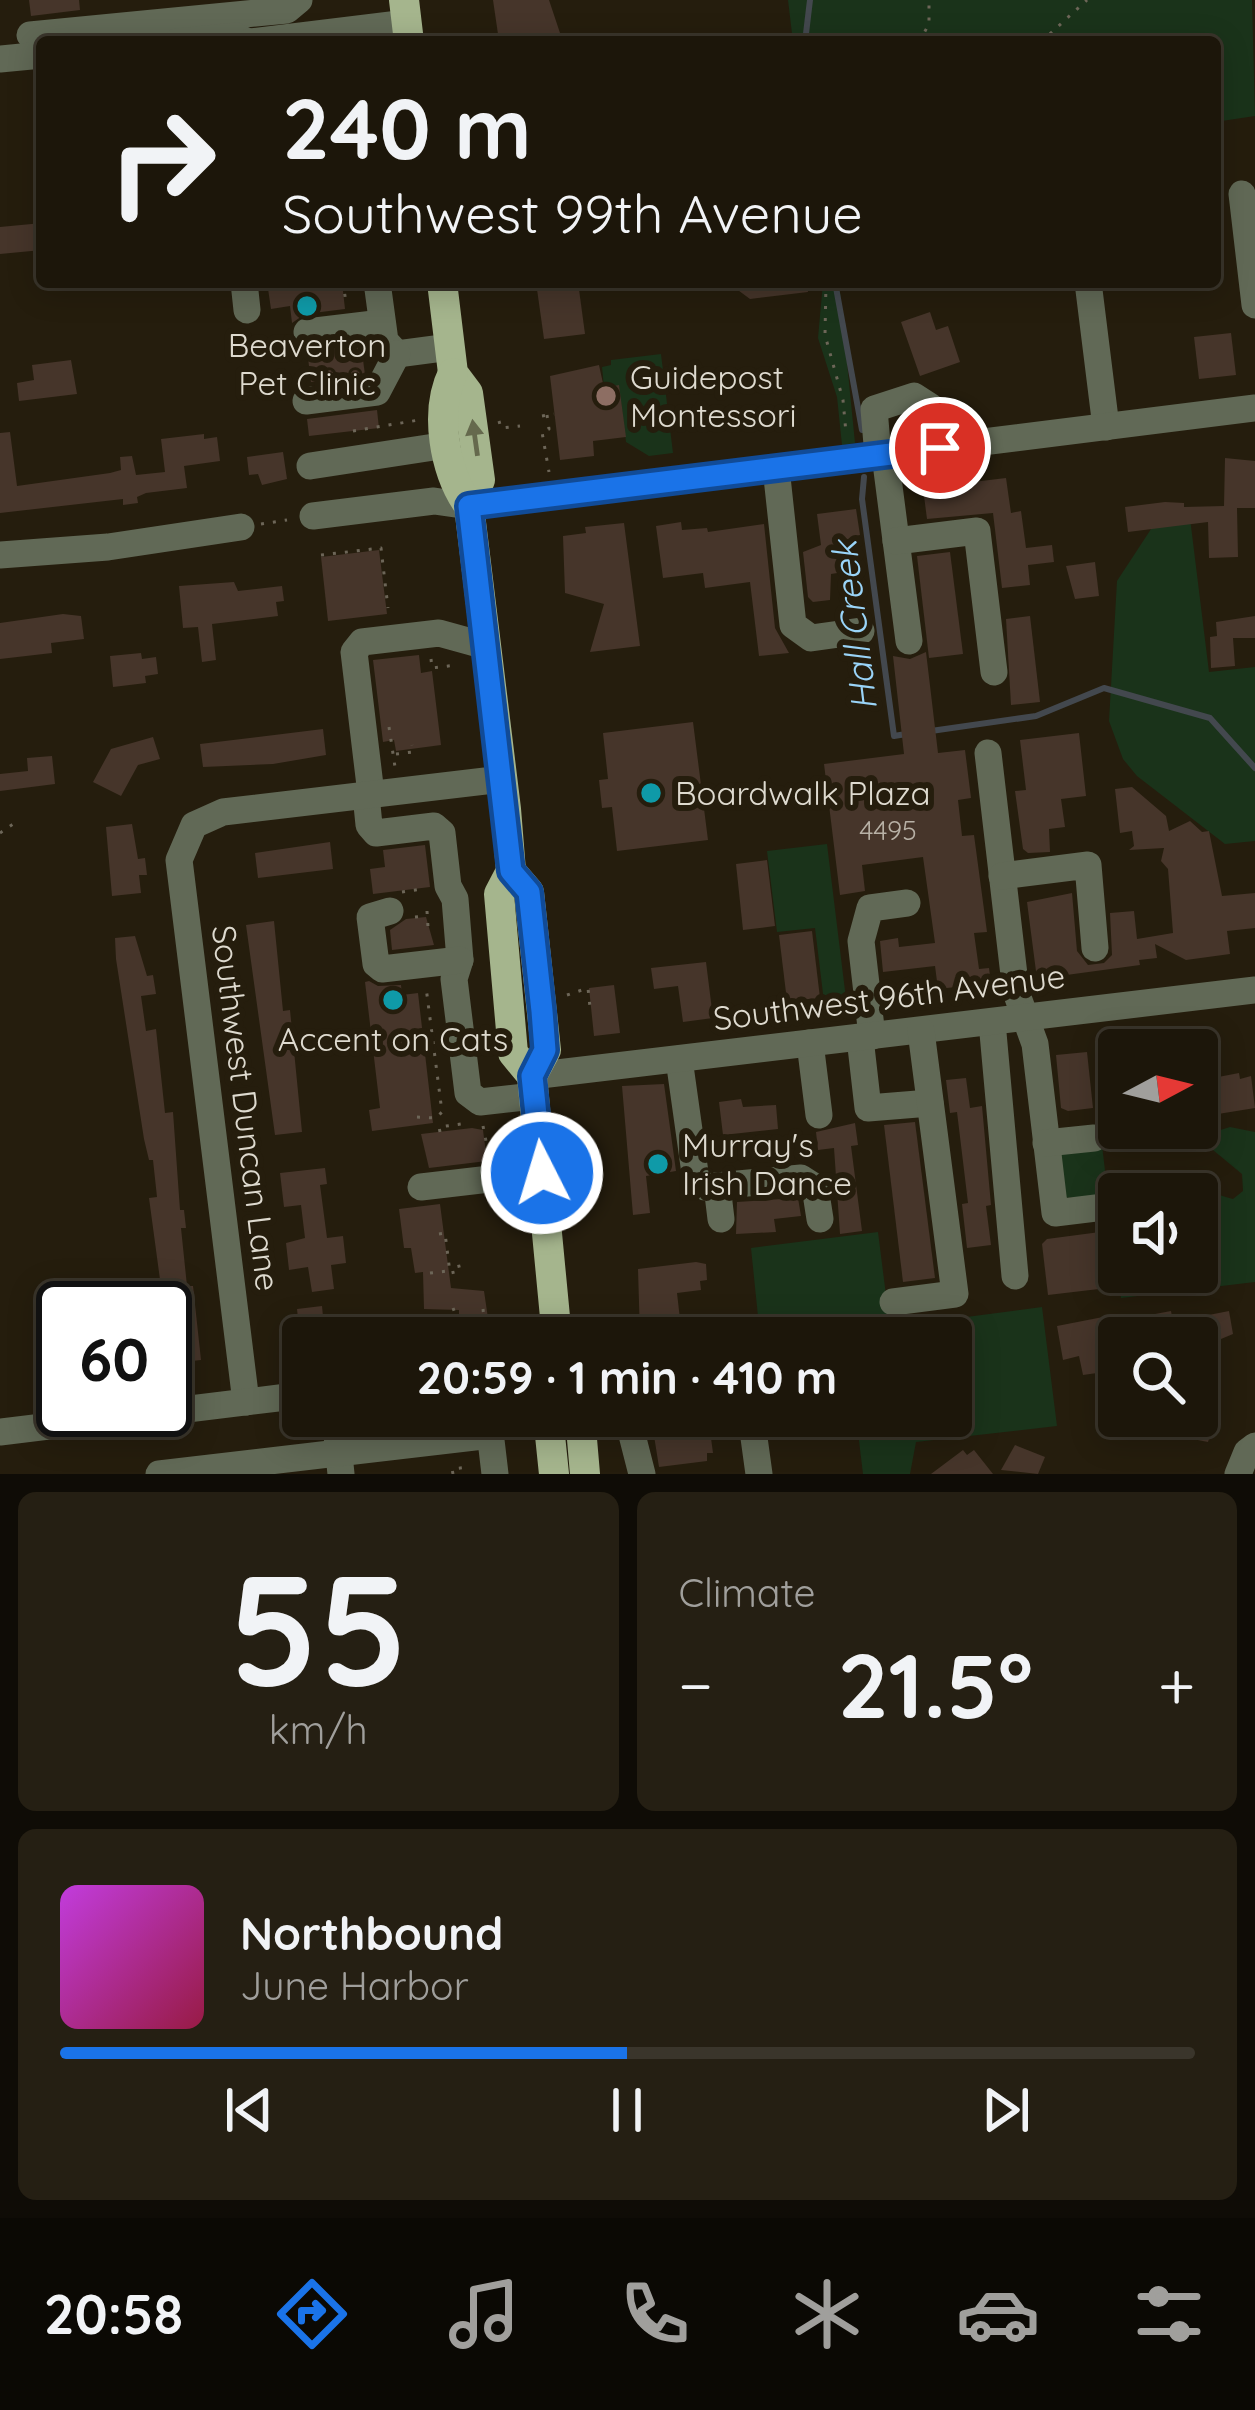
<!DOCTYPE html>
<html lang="en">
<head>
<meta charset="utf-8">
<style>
  body { margin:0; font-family:Quicksand,sans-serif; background:#251f13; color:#f1f3f6; height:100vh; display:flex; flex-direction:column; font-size:45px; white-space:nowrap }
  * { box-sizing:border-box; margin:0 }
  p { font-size:39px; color:#a09f9c }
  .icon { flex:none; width:66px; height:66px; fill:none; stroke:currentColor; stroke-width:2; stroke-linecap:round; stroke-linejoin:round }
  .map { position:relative; height:1474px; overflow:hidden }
  .details { display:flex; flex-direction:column; gap:18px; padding:18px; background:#0f0c06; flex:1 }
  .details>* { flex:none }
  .guide { position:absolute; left:36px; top:36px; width:1185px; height:252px; border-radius:12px; box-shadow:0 6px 30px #0003,0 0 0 3px #3a352b; background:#1c160a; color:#f1f3f6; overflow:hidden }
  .needle { width:78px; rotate:83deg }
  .buttons { position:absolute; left:1098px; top:1029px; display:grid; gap:24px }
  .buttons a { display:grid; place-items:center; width:120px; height:120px; border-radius:12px; background:#1c160a; box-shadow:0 6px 30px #0003,0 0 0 3px #3a352b; font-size:60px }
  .speed { position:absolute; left:36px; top:1281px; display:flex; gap:24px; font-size:60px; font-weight:700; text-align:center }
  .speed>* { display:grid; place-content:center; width:156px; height:156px; border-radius:50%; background:#1c160a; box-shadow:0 6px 30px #0003,0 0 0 3px #3a352b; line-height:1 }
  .speed .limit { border:6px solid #111; border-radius:18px; background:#fff; color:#111 }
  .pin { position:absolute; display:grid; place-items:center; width:102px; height:102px; color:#fff; margin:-51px; border:6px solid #fff; border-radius:50%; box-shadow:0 3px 12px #0007 }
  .me { position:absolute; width:132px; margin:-66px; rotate:355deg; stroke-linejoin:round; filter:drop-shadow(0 0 9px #0008) }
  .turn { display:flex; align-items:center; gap:42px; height:252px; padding:0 48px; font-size:54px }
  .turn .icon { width:156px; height:156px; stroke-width:2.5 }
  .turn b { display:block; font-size:84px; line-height:102px }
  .big { font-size:90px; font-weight:700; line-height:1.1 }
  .details .card { flex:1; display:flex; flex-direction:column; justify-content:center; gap:18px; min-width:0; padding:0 42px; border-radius:18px; background:#251f13 }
  .details .dial { align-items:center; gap:0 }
  .dial b { font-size:156px; line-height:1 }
  .song { display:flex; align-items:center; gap:36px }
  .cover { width:144px; height:144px; border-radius:18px; background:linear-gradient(135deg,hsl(290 70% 55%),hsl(340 70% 35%)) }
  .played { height:12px; border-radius:6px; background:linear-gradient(90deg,#1a73e8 50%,#3a352b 50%) }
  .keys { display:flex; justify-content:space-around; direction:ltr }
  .heat { display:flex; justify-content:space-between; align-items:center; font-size:66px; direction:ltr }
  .details .tiles { flex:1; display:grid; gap:18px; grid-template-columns:1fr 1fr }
  .card:last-child { grid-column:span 2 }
  .trip { position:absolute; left:282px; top:1317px; width:690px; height:120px; border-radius:12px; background:#1c160a; box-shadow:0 6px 30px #0003,0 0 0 3px #3a352b; font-weight:700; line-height:120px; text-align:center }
  .tabs { display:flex; height:192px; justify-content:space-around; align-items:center; background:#0b0904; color:#a09f9c }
  .tabs .icon { width:84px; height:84px }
  .tabs .on { color:#1a73e8 }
  .tabs b { font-size:54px; color:#f1f3f6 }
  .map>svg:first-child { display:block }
  .green { fill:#1a331a }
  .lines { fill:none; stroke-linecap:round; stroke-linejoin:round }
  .stream { stroke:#43484e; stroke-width:6 }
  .building { fill:#46352a }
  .path { stroke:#6d6658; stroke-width:3; stroke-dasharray:3 9; stroke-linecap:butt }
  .minor { stroke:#616956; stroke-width:27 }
  .major { stroke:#a5b58d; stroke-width:30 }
  .oneway { fill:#65694d }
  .route-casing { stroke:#114b97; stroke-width:30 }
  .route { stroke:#1a73e8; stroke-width:21 }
  .culture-dot { fill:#0f9aa8; stroke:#251d0d; stroke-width:4.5 }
  .education-dot { fill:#8d6e63; stroke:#251d0d; stroke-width:4.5 }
  .labels { text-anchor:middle; stroke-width:12; stroke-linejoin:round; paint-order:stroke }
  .number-label { font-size:27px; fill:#b8b1a6 }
  .poi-label { font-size:33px; fill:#dedacf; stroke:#251d0d; text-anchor:start }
  .street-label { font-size:33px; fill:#dedacf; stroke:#251d0d }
  .water-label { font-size:36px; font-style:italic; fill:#9ad4f8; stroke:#251d0d }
</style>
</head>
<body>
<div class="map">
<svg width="1255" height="1474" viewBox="0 0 1255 1474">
  <rect width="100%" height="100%" fill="#251d0d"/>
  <!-- green -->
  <g class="green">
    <polygon points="788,0 1252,0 1255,116 1215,122 1215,42 793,42"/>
    <polygon points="823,282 839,282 855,443 842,445 837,397 818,338"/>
    <polygon points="661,354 673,453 649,456 626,442 619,386 604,387 602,367 611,365 611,360"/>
    <polygon points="1190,518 1209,672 1255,667 1255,841 1225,844 1137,776 1123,759 1109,721 1117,581 1155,523"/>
    <polygon points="827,844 848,1015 826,1018 815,928 777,932 767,851"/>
    <path d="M1230,1127L1255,1132V1282L1121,1298L1112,1225L1119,1223V1272H1197V1194H1165C1194,1169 1203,1193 1233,1199L1243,1191L1242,1174L1213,1150L1211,1133Z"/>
    <polygon points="1102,1145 1108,1196 1062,1198 1054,1165 1066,1149"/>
    <polygon points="878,1232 890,1327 1042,1307 1057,1426 916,1442 910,1474 863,1474 856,1416 951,1416 951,1338 752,1338 760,1336 751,1248"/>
  </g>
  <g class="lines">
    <!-- stream -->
    <g class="stream">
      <polyline points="805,42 810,0"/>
      <polyline points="835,282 862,430"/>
      <polyline points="864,477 862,499 894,736 906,734"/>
      <polyline points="931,731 1036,716 1104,688 1210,718 1255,768"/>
    </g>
  </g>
  <!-- building -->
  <g class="building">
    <polygon points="29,0 79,0 80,10 31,16"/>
    <polygon points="493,0 549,0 560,33 499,41"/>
    <polygon points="42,223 42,250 0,254 0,227"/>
    <polygon points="267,282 342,282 345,309 305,314 292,323 290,306 271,309"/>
    <polygon points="536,282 578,282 585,334 544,339"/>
    <polygon points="727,282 807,282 808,292 750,299"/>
    <polygon points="930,312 936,330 948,326 960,362 920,376 901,322"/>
    <polygon points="1231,333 1236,375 1199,379 1194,337"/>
    <polygon points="361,344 365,375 311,382 307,350"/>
    <polygon points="71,360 77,394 19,401 17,383 34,380 32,365"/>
    <polygon points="599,365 604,388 619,385 626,437 593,441 594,456 560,460 550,376"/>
    <polygon points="377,410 379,428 309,436 307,419"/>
    <polygon points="10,432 17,486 110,473 121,470 120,457 132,456 136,475 165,472 161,439 204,434 204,439 217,437 220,461 184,466 187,488 146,493 137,497 138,503 123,505 123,499 0,513 0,433"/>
    <polygon points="283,452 287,479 262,485 258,474 249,475 247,457"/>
    <polygon points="1225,458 1255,461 1255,508 1237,508 1238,557 1209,558 1208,522 1128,532 1125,507 1165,502 1184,503 1184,507 1224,506"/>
    <polygon points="1006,478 1011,513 1021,511 1026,548 1052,545 1054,562 1028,565 1030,585 1002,588 993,513 927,519 923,488"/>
    <polygon points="856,509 860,535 851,537 850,571 831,574 830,600 813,602 808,597 803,552 821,545 817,514"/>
    <polygon points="681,522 682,530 707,528 708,532 764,524 775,628 789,653 759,656 750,582 705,588 703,573 663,578 656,526"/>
    <polygon points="624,523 640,646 590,652 604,604 565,593 563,536 586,533 585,527"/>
    <polygon points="379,550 387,614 328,621 321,557"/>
    <polygon points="950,552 963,654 929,658 917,556"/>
    <polygon points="1095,562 1099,596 1075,599 1066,566"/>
    <polygon points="234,582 238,591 282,586 284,601 276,602 278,616 212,624 216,660 202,662 198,627 183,628 179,586"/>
    <polygon points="63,614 81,616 84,639 51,643 52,653 0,659 0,623"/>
    <polygon points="1030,616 1040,702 1011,705 1006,619"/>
    <polygon points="1255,616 1255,638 1233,638 1235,666 1211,668 1210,637 1217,636 1216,622"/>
    <polygon points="926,652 938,753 965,750 971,798 958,800 962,836 974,835 987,932 974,933 979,969 989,968 991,983 938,989 935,966 883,972 880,941 898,938 899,947 935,943 923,857 862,865 865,891 840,895 824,764 904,754 893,656 910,659"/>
    <polygon points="141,653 142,659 156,657 158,674 145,676 146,683 113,687 110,656"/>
    <polygon points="419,655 421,673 432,671 441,745 396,751 394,740 383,742 373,660"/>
    <polygon points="693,722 708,840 617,851 612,807 602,808 599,780 608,779 603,733"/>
    <polygon points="323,729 326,755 273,764 203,767 200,744"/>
    <polygon points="1079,733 1086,796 1061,799 1065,827 1049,829 1050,852 1028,853 1023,849 1015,791 1026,790 1020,740"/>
    <polygon points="153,737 160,759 138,765 121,796 93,782 111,749"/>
    <polygon points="52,756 55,784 0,791 0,774 28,771 27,758"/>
    <polygon points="1132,787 1166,816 1169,831 1190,821 1202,832 1209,831 1222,896 1255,893 1255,928 1227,931 1230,954 1186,960 1155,944 1157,958 1139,960 1140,965 1037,979 1027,902 1072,893 1077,951 1088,965 1104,963 1112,955 1110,913 1134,911 1137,939 1173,933 1168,869 1161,861 1164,848 1129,850 1134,846 1132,831 1120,833 1115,789"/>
    <polygon points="132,824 138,859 145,858 147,875 139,875 141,893 112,896 106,827"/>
    <polygon points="330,842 333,869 258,878 255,853"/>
    <polygon points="425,845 430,887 373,894 370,869 385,867 383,850"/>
    <polygon points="767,860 775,926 743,930 736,864"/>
    <polygon points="426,917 434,945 392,950 390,930 406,919"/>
    <polygon points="274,921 283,1011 290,1010 302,1132 275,1135 246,925"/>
    <polygon points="812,931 820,998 787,1001 779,935"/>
    <polygon points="135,936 147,976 153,975 156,994 141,996 146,1031 156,1029 165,1113 173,1112 180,1210 184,1210 186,1228 181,1228 187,1286 193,1286 201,1360 192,1361 193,1368 168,1371 165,1308 154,1308 152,1288 161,1287 149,1198 157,1197 153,1160 149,1160 144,1139 116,959 115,938"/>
    <polygon points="706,962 713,1018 683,1022 678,986 654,989 651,968"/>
    <polygon points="369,981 378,986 401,985 402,995 418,993 433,1123 372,1131 369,1110 380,1108 365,982"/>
    <polygon points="614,985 620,1033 594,1036 589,988"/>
    <polygon points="1087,1052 1093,1108 1068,1111 1061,1108 1056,1055"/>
    <polygon points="1239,1073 1240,1079 1251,1076 1255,1108 1218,1114 1216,1104 1208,1105 1205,1086 1214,1084 1213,1078"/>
    <polygon points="966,1078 970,1108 982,1106 991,1205 986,1206 991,1245 967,1248 962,1204 968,1203 957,1112 950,1113 946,1080"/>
    <polygon points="664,1084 676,1171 646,1176 650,1213 633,1215 622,1086"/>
    <polygon points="741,1099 743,1107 776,1105 778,1129 723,1135 719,1102"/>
    <polygon points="915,1122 935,1278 903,1282 884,1125"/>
    <polygon points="855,1123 858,1145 851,1146 862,1231 840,1234 834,1148 818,1150 816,1132"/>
    <polygon points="472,1128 483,1130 487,1161 429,1168 421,1134"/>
    <polygon points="1109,1128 1158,1128 1160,1143 1107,1150 1112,1137"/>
    <polygon points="325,1168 327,1184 320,1185 327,1238 343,1236 346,1263 331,1265 334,1289 312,1292 308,1267 289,1270 286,1243 305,1238 301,1205 284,1207 280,1173"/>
    <polygon points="798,1198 801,1216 774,1219 776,1232 736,1234 737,1202"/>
    <polygon points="440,1204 451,1288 484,1291 489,1325 459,1326 459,1310 424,1309 423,1272 415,1273 411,1248 404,1248 399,1209"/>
    <polygon points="1100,1232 1112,1236 1116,1287 1048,1295 1042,1244 1047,1239"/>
    <polygon points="696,1262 706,1264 707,1280 700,1281 701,1290 677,1293 681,1328 640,1336 638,1269"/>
    <polygon points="322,1306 325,1338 300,1338 297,1309"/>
    <polygon points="1171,1311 1173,1322 1229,1311 1233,1334 1197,1349 1197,1338 1125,1338 1125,1330 1156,1324 1155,1314"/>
    <polygon points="1103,1317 1105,1330 1119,1327 1119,1357 1102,1360 1104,1372 1083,1375 1079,1356 1063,1360 1057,1326"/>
    <polygon points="1197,1408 1218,1410 1208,1442 1115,1424 1116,1416 1197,1416"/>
    <polygon points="702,1416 703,1424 709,1423 713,1453 707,1453 707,1461 659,1467 651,1417"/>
    <polygon points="1015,1445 1045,1457 1038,1474 1001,1470"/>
    <polygon points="963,1450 967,1455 974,1450 993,1474 931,1474"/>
  </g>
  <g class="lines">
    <!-- path -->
    <g class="path">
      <polyline points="919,42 929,24 929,0"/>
      <polyline points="1041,42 1087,0"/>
      <polyline points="343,282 346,303"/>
      <polyline points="826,282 825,335 843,400 846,433"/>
      <polyline points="547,415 549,429 542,432 549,472"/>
      <polyline points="542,416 554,414"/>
      <polyline points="499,421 501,428 520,426"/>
      <polyline points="353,431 419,420"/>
      <polyline points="261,524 287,520"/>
      <polyline points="321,555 381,548 388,608"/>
      <polyline points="431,659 432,668 456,665"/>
      <polyline points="389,727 395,767"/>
      <polyline points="396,754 413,752 412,745"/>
      <polyline points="0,833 16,822"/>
      <polyline points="402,892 422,889"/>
      <polyline points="427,911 428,927"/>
      <polyline points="415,917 427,916"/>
      <polyline points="567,995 588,988 590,1007"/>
      <polyline points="417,1117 436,1118 442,1112 426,987"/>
      <polyline points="483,1126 489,1156"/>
      <polyline points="440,1132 439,1127 468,1123"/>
      <polyline points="439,1234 445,1233 450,1273 460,1271 458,1262"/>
      <polyline points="430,1273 448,1271"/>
      <polyline points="453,1308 456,1316"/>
      <polyline points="483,1309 485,1328"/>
      <polyline points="453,1474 452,1469 469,1467"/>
    </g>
    <!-- minor -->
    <g class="minor">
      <polyline points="30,35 287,10 299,0"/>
      <polyline points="177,42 236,36 248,42"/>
      <polyline points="250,42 407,23"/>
      <polyline points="0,59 42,55"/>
      <polyline points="1242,194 1255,305"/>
      <polyline points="244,282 247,310"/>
      <polyline points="377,282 385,341 397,354"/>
      <polyline points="1088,282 1106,427"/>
      <polyline points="307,332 382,323"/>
      <polyline points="397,354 450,347"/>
      <polyline points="306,401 377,392 397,354"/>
      <polyline points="885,455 909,641"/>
      <polyline points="878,456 874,409 914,396 931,407 940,448"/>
      <polyline points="310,466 447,445"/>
      <polyline points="776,468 793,625 811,638 861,631"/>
      <polyline points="313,516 434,501 469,506 1255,408"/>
      <polyline points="896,541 977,531 994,672"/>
      <polyline points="0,555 108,547 241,527"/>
      <polyline points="988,753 1016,992 1035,1044 1055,1213 1104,1207"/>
      <polyline points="371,794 354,652 362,642 439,633 486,646"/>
      <polyline points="366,795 369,825 376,833 434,826 442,833 448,886 455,899 460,960 454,979 468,1093 480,1102 534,1096"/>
      <polyline points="1002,876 1088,865 1095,948"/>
      <polyline points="390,911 370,917 376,964 382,969 460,960"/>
      <polyline points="992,1022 1015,1276"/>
      <polyline points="872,1036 861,941 870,908 907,903"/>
      <polyline points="860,1038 868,1108 930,1103"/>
      <polyline points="810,1043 819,1115"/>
      <polyline points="679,1059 696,1180 705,1187 801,1178 815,1187 820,1219"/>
      <polyline points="532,1076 1255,990"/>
      <polyline points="1046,1143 1094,1138"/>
      <polyline points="717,1186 721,1219"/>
      <polyline points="421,1187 542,1173"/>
      <polyline points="893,1302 955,1294 921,1031"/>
      <polyline points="443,1336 443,1338"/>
      <polyline points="246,1402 179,860 194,825 223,812 502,779"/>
      <polyline points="335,1416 341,1474"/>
      <polyline points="633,1416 631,1431 642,1474"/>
      <polyline points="751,1416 759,1474"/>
      <polyline points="0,1432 303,1395"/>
      <polyline points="159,1474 483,1436 491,1440 495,1474"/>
      <polyline points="1238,1474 1247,1452 1255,1446"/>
    </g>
    <!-- major -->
    <g class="major">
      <polyline points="404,0 409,42"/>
      <polyline points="442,282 453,373 468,393 480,480 469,506"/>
      <path d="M453,373C434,411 444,471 469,506L506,809L511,871L499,894L513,1053L532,1076"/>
      <polyline points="511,871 529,892 546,1050 532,1076 557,1338"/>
      <polyline points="548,1416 554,1474"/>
      <polyline points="580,1416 585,1474"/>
    </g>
  </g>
  <!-- one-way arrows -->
  <defs><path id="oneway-solid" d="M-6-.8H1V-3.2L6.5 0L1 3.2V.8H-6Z" transform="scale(3)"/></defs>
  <use class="oneway" href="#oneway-solid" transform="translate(475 438) rotate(-98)"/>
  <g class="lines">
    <defs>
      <polyline id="route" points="542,1173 532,1076 545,1050 542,1011 529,892 511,871 469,506 940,448"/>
    </defs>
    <!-- route casing -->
    <use href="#route" class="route-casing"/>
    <!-- route -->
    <use href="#route" class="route"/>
  </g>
  <!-- markers -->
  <g class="culture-dot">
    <circle cx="307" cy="306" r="12"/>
    <circle cx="651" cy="793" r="12"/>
    <circle cx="393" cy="1000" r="12"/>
    <circle cx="658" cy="1164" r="12"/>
  </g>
  <circle class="education-dot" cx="606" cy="396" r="12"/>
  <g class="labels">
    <!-- number labels -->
    <g class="number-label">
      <text x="888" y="840">4495</text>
    </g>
    <!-- poi labels -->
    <g class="poi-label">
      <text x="307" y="357" text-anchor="middle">Beaverton<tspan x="307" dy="38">Pet Clinic</tspan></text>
      <text x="630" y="389">Guidepost<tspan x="630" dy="38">Montessori</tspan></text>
      <text x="675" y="805">Boardwalk Plaza</text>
      <text x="393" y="1051" text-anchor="middle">Accent on Cats</text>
      <text x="682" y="1157">Murray's<tspan x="682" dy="38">Irish Dance</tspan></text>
    </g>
    <!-- street labels -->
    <g class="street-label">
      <text transform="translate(889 997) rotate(-7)" y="12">Southwest 96th Avenue</text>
      <text transform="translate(246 1108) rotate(83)" y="12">Southwest Duncan Lane</text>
    </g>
    <!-- water labels -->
    <g class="water-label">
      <text transform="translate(854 626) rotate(-97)" y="13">Hall Creek</text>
    </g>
  </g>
</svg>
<div class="buttons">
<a><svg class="needle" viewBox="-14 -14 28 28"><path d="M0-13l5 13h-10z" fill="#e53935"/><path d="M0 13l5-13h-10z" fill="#a09f9c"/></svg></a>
<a><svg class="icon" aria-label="sound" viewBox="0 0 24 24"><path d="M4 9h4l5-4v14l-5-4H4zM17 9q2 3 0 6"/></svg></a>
<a><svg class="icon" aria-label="search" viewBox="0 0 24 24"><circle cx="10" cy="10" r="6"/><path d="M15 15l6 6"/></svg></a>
</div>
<div class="speed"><div class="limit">60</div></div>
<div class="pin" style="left:940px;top:448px;background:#d93025"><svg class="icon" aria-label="arrive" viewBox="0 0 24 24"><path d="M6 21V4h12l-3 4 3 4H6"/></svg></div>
<svg class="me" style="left:542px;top:1173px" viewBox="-20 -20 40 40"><circle r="17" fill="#1a73e8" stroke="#fff" stroke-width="3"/><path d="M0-11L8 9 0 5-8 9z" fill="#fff"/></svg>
<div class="trip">20:59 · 1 min · 410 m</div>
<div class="guide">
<div class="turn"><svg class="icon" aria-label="right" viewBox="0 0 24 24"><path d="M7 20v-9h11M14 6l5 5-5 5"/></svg><div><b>240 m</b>Southwest 99th Avenue</div></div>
</div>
</div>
<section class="details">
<div class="tiles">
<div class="card dial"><b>55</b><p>km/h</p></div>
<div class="card"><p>Climate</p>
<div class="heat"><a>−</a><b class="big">21.5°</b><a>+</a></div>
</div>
<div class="card">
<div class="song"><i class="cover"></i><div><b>Northbound</b><p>June Harbor</p></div></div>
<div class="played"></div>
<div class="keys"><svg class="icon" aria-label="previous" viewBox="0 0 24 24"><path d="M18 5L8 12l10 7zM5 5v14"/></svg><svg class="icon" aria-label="pause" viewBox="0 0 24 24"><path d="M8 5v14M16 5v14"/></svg><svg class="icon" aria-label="next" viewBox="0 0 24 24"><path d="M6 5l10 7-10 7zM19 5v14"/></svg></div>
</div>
</div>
</section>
<nav class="tabs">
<b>20:58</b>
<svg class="icon on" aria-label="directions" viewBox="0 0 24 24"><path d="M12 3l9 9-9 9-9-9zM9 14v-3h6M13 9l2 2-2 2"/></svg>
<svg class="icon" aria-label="music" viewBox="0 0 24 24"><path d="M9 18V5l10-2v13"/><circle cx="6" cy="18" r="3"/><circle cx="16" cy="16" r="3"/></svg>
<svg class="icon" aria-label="phone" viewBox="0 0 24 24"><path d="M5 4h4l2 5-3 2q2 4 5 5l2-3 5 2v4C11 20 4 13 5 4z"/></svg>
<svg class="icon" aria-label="climate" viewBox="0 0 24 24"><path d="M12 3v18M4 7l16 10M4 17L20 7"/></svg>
<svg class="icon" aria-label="car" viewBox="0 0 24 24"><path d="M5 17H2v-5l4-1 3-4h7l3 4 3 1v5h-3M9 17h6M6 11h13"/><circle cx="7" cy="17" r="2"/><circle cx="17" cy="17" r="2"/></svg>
<svg class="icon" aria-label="filters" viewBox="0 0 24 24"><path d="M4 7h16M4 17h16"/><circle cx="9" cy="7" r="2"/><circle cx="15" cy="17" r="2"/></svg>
</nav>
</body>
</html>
